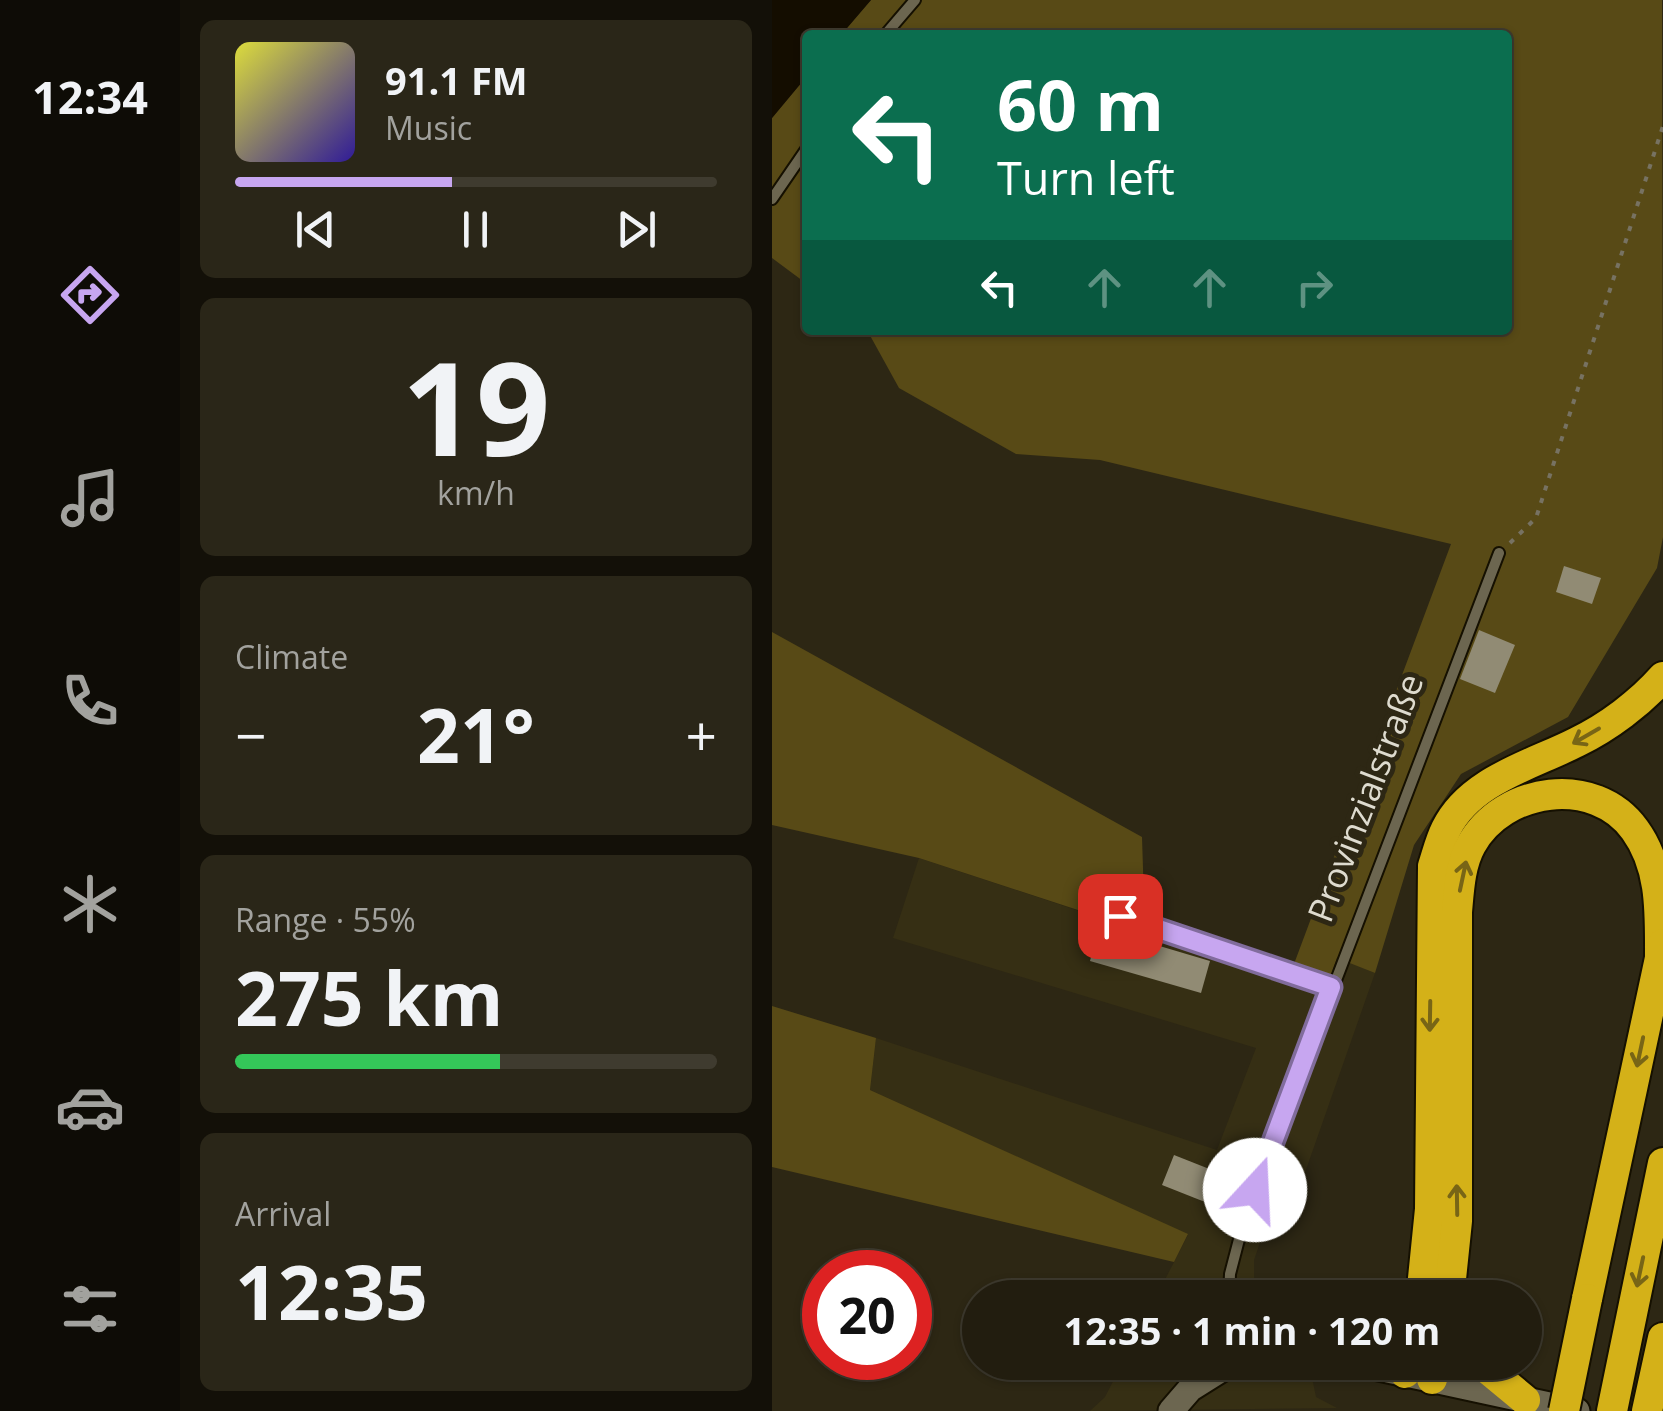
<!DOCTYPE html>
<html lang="en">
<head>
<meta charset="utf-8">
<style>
  body { margin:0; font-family:"Open Sans",sans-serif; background:#2a2618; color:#f1f3f6; height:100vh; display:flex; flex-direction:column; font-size:38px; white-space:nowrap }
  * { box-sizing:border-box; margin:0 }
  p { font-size:32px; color:#a2a29e }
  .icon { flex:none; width:55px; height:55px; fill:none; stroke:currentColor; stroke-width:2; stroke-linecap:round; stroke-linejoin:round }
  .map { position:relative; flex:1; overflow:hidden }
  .panel { display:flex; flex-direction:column; gap:20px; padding:20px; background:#131008; width:592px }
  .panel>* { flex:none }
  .banner { position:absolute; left:30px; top:30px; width:710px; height:305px; border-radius:10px; box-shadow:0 2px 8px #0004,0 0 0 2px #3f3b2f; background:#0b6e4f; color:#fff; overflow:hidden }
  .speed { position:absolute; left:30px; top:1250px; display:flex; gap:20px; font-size:50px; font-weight:700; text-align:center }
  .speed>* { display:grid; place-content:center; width:130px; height:130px; border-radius:50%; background:#221d0f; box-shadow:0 2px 8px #0004,0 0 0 2px #3f3b2f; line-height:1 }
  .speed .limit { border:15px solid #d22; background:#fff; color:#111 }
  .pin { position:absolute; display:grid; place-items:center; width:85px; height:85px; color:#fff; margin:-42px; border-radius:20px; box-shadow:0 5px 15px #0006 }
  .me { position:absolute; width:110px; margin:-55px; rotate:20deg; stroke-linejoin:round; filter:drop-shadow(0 0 8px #0008) }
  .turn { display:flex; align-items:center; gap:35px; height:210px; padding:0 30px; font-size:45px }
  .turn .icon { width:130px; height:130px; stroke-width:2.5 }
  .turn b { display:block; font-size:70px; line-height:85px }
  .lanes { display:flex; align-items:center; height:95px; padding:0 30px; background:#0003; justify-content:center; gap:50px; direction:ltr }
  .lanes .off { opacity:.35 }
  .big { font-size:75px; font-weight:700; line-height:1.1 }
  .panel .tile { flex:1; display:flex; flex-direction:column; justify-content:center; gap:15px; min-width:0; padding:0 35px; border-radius:15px; background:#2a2618 }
  .panel .dial { align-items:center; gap:0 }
  .dial b { font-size:130px; line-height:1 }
  .song { display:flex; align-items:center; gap:30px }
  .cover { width:120px; height:120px; border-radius:15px; background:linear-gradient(135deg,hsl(60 70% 55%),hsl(250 70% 35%)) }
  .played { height:10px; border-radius:5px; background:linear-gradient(90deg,#c7a6f0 45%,#3f3b2f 45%) }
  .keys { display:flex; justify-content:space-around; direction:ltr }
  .heat { display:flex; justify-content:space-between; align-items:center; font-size:55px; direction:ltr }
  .charge { height:15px; border-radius:8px; background:linear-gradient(90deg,#34c759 55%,#3f3b2f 0) }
  .trip { position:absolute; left:190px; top:1280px; width:580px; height:100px; border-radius:50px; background:#221d0f; box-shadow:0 2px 8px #0004,0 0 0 2px #3f3b2f; font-weight:700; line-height:100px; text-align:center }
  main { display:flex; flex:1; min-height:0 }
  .dock { display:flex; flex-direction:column; width:180px; justify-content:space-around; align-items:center; background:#0e0c06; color:#a2a29e }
  .dock .icon { width:70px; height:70px }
  .dock .on { color:#c7a6f0 }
  .dock b { font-size:45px; color:#f1f3f6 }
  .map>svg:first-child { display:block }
  .built { fill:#362f14 }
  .green { fill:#584a16 }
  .water { fill:#140d00 }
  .building { fill:#918b74 }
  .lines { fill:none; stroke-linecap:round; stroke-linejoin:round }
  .lane-casing { stroke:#151001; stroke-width:14 }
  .secondary-casing { stroke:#151001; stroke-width:29 }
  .highway-casing { stroke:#151001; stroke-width:34 }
  .path { stroke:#777262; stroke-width:4; stroke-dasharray:5 8; stroke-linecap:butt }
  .lane { stroke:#6c6650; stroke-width:10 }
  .secondary { stroke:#6c6650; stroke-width:25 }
  .highway { stroke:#d4b118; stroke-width:30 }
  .highway-bridge-casing { stroke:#151001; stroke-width:34; stroke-linecap:butt }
  .highway-bridge { stroke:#d4b118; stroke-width:30 }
  .oneway { stroke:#786516 }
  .route-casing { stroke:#816c9c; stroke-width:25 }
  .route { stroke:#c7a6f0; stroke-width:18 }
  .labels { text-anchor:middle; stroke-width:10; stroke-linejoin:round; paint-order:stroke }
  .street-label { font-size:35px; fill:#dedbcf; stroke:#2d2714 }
</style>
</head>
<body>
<main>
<nav class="dock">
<b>12:34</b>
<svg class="icon on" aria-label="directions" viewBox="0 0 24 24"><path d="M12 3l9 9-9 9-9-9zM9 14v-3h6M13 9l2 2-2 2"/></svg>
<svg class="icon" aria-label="music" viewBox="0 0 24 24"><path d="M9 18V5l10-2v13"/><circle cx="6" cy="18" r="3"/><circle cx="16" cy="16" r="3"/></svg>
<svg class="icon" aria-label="phone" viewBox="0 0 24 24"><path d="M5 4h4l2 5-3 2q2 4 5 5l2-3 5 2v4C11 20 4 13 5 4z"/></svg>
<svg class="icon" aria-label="climate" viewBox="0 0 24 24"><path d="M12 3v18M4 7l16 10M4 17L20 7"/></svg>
<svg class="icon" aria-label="car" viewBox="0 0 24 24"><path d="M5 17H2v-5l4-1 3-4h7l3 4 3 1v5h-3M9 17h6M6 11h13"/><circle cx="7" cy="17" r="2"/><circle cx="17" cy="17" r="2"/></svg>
<svg class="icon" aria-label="filters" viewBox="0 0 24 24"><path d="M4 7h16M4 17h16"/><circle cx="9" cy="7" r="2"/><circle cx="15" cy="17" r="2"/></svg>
</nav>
<section class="panel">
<div class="tile">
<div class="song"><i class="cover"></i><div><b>91.1 FM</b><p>Music</p></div></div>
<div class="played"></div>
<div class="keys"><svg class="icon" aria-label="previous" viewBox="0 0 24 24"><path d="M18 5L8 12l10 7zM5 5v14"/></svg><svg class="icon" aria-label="pause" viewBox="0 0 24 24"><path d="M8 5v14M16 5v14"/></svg><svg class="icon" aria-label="next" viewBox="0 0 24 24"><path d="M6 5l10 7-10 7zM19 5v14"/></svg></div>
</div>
<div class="tile dial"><b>19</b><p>km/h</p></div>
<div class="tile"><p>Climate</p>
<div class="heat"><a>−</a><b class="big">21°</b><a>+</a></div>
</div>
<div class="tile"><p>Range · 55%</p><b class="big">275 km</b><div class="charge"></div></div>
<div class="tile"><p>Arrival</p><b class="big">12:35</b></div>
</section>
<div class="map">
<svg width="891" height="1411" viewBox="0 0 891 1411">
  <rect width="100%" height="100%" fill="#2d2714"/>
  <!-- built -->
  <g class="built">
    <polygon points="147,858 553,992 565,957 603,973 516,1221 497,1216 482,1260 482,1297 384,1297 416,1235 98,1090 104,1038 445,1150 484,1048 121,938"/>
    <polygon points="351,1362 537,1363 544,1397 565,1408 318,1411 333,1397"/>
  </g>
  <!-- green -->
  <g class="green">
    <polygon points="99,0 890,0 891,537 885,568 796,717 689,774 642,845 603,973 565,958 553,992 516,980 679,544 328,460 244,454 127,388 95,330 735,330 735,35 69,35"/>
    <polygon points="35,76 35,284 0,258 0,118"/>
    <polygon points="0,632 370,837 373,932 147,858 0,825"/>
    <polygon points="0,1006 104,1038 98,1090 416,1234 402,1262 0,1167"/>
  </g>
  <!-- water -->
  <polygon class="water" points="0,0 99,0 69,35 35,35 35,76 0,118"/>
  <!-- building -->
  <g class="building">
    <polygon points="792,566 829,578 820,604 784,592"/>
    <polygon points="707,630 743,645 723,693 688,679"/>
    <polygon points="327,928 438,961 429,993 318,961"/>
    <polygon points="402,1155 450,1174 438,1204 390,1185"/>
  </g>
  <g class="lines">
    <defs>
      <g id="lane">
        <polyline points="113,35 143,0"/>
        <polyline points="0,199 35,148"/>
        <polyline points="348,916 559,987"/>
        <polyline points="457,1298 458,1274 471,1224 727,553"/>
      </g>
      <g id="secondary">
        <polyline points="579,1362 805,1411"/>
        <polyline points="399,1411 418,1389 461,1362"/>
      </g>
      <g id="highway">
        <path d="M649,1298L658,1209L661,866C665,854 668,841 674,829C698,780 760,765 805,742C836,727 868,703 891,677"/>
        <path d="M677,1298L685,1221V912C687,890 688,865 699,845C731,787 823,774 863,830C890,867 888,913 888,956"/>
        <polyline points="815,1299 891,944"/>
        <polyline points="707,1362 753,1400"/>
        <polyline points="633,1373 635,1362"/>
        <polyline points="660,1379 664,1362"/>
        <polyline points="840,1411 891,1163"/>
        <polyline points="875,1411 891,1338"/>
      </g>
    </defs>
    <!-- lane casing -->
    <use href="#lane" class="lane-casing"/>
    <!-- secondary casing -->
    <use href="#secondary" class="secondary-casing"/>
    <!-- highway casing -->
    <use href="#highway" class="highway-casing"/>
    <!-- path -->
    <polyline class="path" points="738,543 764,518 891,126"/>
    <!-- lane -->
    <use href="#lane" class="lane"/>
    <!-- secondary -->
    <use href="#secondary" class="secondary"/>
    <!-- highway -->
    <use href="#highway" class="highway"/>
    <defs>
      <polyline id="highway-bridge" points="792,1411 815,1299"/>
    </defs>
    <!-- highway-bridge casing -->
    <use href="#highway-bridge" class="highway-bridge-casing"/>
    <!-- highway-bridge -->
    <use href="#highway-bridge" class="highway-bridge"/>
  </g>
  <!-- one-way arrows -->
  <defs><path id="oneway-shaft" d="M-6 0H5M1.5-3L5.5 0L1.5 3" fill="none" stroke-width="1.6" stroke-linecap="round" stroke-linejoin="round" transform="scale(2.5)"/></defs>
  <g class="oneway">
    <use href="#oneway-shaft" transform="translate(814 736) rotate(150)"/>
    <use href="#oneway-shaft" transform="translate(691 876) rotate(-78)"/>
    <use href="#oneway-shaft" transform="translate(658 1016) rotate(91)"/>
    <use href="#oneway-shaft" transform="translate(868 1052) rotate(102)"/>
    <use href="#oneway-shaft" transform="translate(685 1200) rotate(-91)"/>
    <use href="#oneway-shaft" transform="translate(868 1272) rotate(102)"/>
  </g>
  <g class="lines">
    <defs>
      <polyline id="route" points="348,916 559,987 483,1190"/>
    </defs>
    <!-- route casing -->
    <use href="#route" class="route-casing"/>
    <!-- route -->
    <use href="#route" class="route"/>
  </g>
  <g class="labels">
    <!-- street labels -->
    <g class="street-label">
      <text transform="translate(594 798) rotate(-69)" y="12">Provinzialstraße</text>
    </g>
  </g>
</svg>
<div class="speed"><div class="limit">20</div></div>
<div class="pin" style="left:348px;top:916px;background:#d93025"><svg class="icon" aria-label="arrive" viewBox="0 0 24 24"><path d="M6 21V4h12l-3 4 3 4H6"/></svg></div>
<svg class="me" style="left:483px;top:1190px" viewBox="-20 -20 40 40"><circle r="19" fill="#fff"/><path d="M0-13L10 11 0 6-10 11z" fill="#c7a6f0"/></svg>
<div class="trip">12:35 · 1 min · 120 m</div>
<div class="banner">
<div class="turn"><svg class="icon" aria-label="left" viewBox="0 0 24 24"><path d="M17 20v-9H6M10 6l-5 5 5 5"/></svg><div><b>60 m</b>Turn left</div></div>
<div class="lanes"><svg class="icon" aria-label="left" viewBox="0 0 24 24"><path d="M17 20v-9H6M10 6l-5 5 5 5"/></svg><svg class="icon off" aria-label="ahead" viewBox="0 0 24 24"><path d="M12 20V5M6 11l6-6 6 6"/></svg><svg class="icon off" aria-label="ahead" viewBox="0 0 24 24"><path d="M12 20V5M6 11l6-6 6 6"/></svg><svg class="icon off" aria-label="right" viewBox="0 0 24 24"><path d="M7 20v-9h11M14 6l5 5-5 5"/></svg></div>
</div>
</div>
</main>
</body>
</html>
